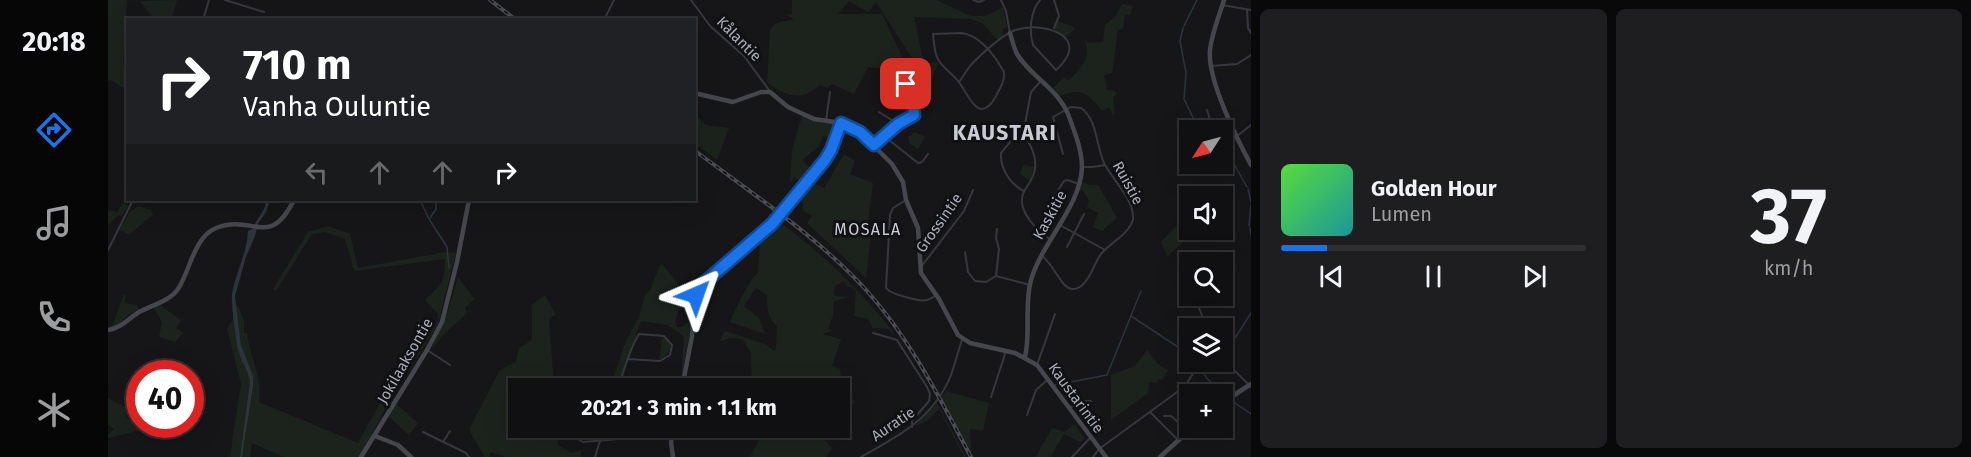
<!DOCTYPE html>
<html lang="en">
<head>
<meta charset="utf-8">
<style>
  body { margin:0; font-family:"Fira Sans",sans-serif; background:#1e1e20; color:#f1f3f6; height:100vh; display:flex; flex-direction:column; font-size:22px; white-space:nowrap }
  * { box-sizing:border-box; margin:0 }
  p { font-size:20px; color:#9c9d9f }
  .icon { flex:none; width:33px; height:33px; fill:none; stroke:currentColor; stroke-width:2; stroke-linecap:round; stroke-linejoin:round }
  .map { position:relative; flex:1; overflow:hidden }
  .details { display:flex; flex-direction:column; gap:9px; padding:9px; background:#09090a; width:720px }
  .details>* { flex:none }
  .guide { position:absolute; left:18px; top:18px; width:570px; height:183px; border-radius:0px; box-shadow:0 6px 24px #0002,0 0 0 2px #303032; background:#202124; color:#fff; overflow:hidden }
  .needle { width:39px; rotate:234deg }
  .tools { position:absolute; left:1071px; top:120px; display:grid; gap:12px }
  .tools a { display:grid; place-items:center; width:54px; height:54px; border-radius:0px; background:#101012; box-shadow:0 6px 24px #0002,0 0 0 2px #303032; font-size:30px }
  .speed { position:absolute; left:18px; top:360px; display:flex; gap:12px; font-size:30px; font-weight:700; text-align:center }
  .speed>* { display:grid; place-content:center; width:78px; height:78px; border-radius:50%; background:#101012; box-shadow:0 6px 24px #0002,0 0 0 2px #303032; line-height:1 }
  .speed .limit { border:9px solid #d22; background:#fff; color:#111 }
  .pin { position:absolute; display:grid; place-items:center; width:51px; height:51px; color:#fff; margin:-26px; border-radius:12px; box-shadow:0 3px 9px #0006 }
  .me { position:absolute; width:66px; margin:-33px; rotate:43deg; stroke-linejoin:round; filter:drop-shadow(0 0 4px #0008) }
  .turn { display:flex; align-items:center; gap:21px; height:126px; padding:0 18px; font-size:27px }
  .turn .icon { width:78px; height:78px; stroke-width:2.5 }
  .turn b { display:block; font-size:42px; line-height:51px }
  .lanes { display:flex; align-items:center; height:57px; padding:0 18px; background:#0003; justify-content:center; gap:30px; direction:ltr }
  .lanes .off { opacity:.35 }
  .details .tile { flex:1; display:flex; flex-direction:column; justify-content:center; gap:9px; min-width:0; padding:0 21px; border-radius:9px; background:#1e1e20 }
  .details .dial { align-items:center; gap:0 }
  .dial b { font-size:78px; line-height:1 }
  .song { display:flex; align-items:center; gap:18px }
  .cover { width:72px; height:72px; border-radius:9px; background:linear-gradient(135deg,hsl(110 70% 55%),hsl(180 70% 35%)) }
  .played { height:6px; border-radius:3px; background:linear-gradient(90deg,#1a73e8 15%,#303032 15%) }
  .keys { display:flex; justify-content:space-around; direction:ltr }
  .details .tiles { flex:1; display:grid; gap:9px; grid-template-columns:repeat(2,1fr) }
  .trip { position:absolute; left:400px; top:378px; width:342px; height:60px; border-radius:0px; background:#101012; box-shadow:0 6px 24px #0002,0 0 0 2px #303032; font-weight:700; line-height:60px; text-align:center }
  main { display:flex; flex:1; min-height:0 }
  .menu { display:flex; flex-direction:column; width:108px; justify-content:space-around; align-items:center; background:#060607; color:#9c9d9f }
  .menu .icon { width:42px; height:42px }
  .menu .on { color:#1a73e8 }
  .menu b { font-size:27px; color:#f1f3f6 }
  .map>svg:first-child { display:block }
  .green { fill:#1c231d }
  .water { fill:#2c353c }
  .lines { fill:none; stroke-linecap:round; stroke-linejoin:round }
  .stream { stroke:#2c353c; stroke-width:1.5 }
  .street { stroke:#37383d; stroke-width:2 }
  .secondary { stroke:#45474d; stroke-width:4.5 }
  .rail-casing { stroke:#4a4c52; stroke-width:4 }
  .rail { stroke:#111113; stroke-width:1.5; stroke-dasharray:4.5; stroke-linecap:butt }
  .route-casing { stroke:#114b97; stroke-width:15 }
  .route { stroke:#1a73e8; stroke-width:10 }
  .labels { text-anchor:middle; stroke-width:6; stroke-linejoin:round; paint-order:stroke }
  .street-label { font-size:15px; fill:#a8adb8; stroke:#111113 }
  .neighbourhood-label { font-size:16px; letter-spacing:1.5px; fill:#c9ccd4; stroke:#111113 }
  .district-label { font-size:21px; font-weight:bold; letter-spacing:1.5px; fill:#c9ccd4; stroke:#111113 }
</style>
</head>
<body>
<main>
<nav class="menu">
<b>20:18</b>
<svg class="icon on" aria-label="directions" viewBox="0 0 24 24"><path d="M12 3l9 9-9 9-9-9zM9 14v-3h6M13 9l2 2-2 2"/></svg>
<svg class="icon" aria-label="music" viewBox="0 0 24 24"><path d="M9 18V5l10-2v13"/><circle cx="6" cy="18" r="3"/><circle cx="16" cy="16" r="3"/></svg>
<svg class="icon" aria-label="phone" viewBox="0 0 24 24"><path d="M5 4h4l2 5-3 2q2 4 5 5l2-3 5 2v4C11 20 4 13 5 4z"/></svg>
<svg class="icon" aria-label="climate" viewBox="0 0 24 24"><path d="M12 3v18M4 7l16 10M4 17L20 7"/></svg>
</nav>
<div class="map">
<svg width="1143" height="457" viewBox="0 0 1143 457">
  <rect width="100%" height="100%" fill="#161618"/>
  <!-- green -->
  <g class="green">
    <polygon points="0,0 19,0 15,62 19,88 13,87 3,80 0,81"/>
    <polygon points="69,0 63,20 47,19 31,1"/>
    <path d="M684,0H828L863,16H878L895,7L899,27L895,29L894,37L890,40L874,23L863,19L806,17L816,64L830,62L822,86L768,2L760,12L741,1L730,14H774L796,61L780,69L760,67L746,94L724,84L719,88L712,85C707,88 701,94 695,95C684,98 667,90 659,82L662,30C667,21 676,21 686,20L679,15L684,14Z"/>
    <path d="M1014,4L1025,6L1022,15L1017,14L1015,29L1010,30L1004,73L996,75L999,90L1007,91L1009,94L1005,97L1007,115H1005L1001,107L994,111C981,94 973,87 952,96L945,88L956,77L960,81C974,67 983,60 977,40L981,43L995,42L997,25L1007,17Z"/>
    <polygon points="950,21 964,26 967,29 957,38 945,28"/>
    <polygon points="587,115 598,125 621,128 609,160 587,143"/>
    <polygon points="694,116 731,124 726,138 715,136 710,147 694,160 705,171 694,186 694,182 686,177 684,182 682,180 684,149"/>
    <polygon points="807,132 817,137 810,149 802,144 800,137"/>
    <polygon points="736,154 747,161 742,174 765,183 760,222 764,223 758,278 699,223 704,216 695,211 695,204 690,198 702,181 716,188"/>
    <polygon points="915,165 927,167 922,181 912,174"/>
    <polygon points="972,181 982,185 990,185 1009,218 994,231 985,227 990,213 979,207 981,200 975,191 970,189"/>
    <polygon points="15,203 20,206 13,217 11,215 0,224 0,210 9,212"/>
    <polygon points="30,206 43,210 45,215 21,235 12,230 22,212"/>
    <polygon points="1080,213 1081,214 1082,230 1088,230 1059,257 1053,242"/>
    <path d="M672,222C716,255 753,291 787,334H784L780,329L765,328L760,319L746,316L748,291L743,287H739L736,281L727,286L725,292L727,296L740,297L726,301L725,315L720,329L724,331L714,334L733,339L724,366L732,369L734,387L747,402L732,417V388H638V387L644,386L643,353L634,339L623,338L612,341L617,331L659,345L666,351L668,349L669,326C659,318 659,307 659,295L648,288L636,306L651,318L657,334L622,322C626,312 642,278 650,273L652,239Z"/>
    <path d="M220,226L242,234L250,268L337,252L348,253L330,324L277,409L252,457H176L144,443L142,457H134L145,387V376L133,345L128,306H130L136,321V333H139C142,358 154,376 151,402L250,443L285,379L330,320V314L317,300C334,284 337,282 337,259L246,271L237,239L217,232L204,234L168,291L165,289L200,232Z"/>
    <polygon points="553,263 584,301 580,312 571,309 567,321 569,327 574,327 580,322 583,326 573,381 576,337 560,325 533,321 509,388 505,388 503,385 518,341 531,317 537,295 542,290"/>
    <polygon points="350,277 366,299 357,308 359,313 334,336 323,350 341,308"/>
    <polygon points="16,294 18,296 17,303 29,305 31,309 20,315 7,327 4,327"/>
    <polygon points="437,295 448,315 443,317 441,320 446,388 411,388 411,428 448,428 450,445 463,453 473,450 473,457 398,457 383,452 381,457 377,457 361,430 391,371 399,366 408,362 411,348 424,340 424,305"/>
    <polygon points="53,306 73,320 68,328 75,333 67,342 51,337 54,322 46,308"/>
    <polygon points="126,318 130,352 141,372 142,381 132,457 122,457 133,384 119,328"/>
    <path d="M554,337C568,343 562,355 551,360Z"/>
    <polygon points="1039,350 1050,364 1060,370 1054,380 1051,379 1048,383 1041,382 1040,393 1003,420 1003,375 1027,366"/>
    <polygon points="838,391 881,403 875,431 862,429 863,453 865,457 864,457 833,399"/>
    <polygon points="0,398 21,409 17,417 34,430 0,438 0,435 6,429 0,425"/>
    <polygon points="829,403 858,457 856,457 831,409 819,421 806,427"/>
    <polygon points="288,404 310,423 301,435 280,416"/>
    <polygon points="966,424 977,439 972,442 956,434 942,457 928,457 944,428 957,432"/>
    <polygon points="657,428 722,428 713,436 724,448 718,457 642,457"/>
  </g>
  <!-- water -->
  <path class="water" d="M158,200H162L158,212L150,224L147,236L138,257L127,296L133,345L145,376V387L134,457H132L142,381C140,370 133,361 130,350C128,339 123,305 124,294C128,272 139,253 140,231L144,229L157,207Z"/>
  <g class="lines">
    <!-- stream -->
    <g class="stream">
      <polyline points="1089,0 1075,28 1072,41 1078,73 1076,99 1091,130"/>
      <polyline points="1114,154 1126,164 1139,187"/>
      <polyline points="1140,189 1143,202"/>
      <polyline points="312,200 321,219 339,247 341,268"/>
      <polyline points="322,218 328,209 328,200"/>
      <polyline points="1141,226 1143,205"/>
      <polyline points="1142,228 1143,235"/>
      <polyline points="1023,316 1082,355"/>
      <polyline points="1114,348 1127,338 1143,313"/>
      <path d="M1096,362C1089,376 1109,387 1119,395"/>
      <polyline points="947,385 999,375 1033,291"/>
      <polyline points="1124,401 1143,414"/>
    </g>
    <!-- street -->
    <g class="street">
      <polyline points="117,0 156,12"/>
      <polyline points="583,0 602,26 636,56 661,90"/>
      <polyline points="865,0 871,2 876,0"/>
      <polyline points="893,0 898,11 902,33"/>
      <polyline points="946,0 951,16 946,28"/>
      <polyline points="1114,5 1143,10"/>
      <polyline points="1139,10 1140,28 1143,33"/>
      <polyline points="95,20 101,0"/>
      <polyline points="496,20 506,0"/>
      <path d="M854,33C873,36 887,56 896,72C897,82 891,90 887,98C870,126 860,93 850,81C844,73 832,66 829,57C826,50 826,41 825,34Z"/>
      <polyline points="1103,66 1129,64 1143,55"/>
      <path d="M851,82C855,77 858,71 862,66C871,56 893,36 905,31C934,19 986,37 948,70L925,45C921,31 922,12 932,0"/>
      <polyline points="1099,110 1105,129 1122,123"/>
      <polyline points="771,112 790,124"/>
      <polyline points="718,121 722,92"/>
      <path d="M913,130C921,141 929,156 927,169C926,179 918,186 915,194C909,211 930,232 942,239"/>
      <polyline points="776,136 810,163 814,162 820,154"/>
      <polyline points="1128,137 1143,125"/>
      <polyline points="1114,142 1127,134"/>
      <polyline points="766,145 790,124 805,115 805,101 798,84"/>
      <polyline points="974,167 984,167 997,165"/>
      <path d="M916,191C903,185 892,169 893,153L917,124L923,92L932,82"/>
      <path d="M798,200L785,208L782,215L778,288C782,294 812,302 819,300C822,299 826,297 828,295"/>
      <polyline points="939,208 956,181 959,180 971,184"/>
      <polyline points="952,225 997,250"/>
      <polyline points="959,247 976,214"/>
      <polyline points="0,250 25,200"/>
      <polyline points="857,252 860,272 867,281 878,282 888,276 922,285"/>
      <path d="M933,255C945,263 953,288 964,289C979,291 986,263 993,254C1003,242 1020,235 1025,220C1027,201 1006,181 997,165C988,148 990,120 973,108L963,107L945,117L955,154"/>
      <polyline points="813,267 856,211 865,190"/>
      <polyline points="888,276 891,249 888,238 889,229"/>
      <polyline points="1089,303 1099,328"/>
      <polyline points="765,333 789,340 819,387 822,394 821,401 804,421 804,427"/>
      <polyline points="1114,342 1124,335 1125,328"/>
      <polyline points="319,350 342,365"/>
      <polyline points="1114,358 1143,387"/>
      <polyline points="929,365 947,314"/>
      <polyline points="1076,387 1086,394"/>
      <path d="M510,388C516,371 521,350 531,334L556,336L564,345L562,355L552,361L520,359"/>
      <polyline points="883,397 898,351"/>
      <polyline points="962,409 969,401 983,401"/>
      <polyline points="1042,412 1070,440"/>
      <polyline points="919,415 928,390 938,381"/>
      <polyline points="1056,416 1063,416 1080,431"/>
      <polyline points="464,428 466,437 475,442 535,437 543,433 546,428"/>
      <path d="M584,428L588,435C598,442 606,438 611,428"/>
      <polyline points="315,432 358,453 361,457"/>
      <polyline points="335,442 342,431"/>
      <polyline points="487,457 496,428"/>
      <path d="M753,457C791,436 826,418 843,375C847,364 850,351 854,340"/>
      <polyline points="964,457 982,438"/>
      <polyline points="985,457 991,449 1076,387 1093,362"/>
    </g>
    <!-- secondary -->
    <g class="secondary">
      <path d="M1116,0C1111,16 1104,33 1102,50C1099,79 1129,139 1143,165"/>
      <path d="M902,33C904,40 906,48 909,54C923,77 949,88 960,114C966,130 974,150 974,167C973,206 934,242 923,280C916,305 923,332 917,357"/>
      <polyline points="586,93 625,102 653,92 662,92 680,107 706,119 733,123 752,132 784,164 795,182 798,200 810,228 813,273 831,299 850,335 862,343 907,353 929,365 998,457"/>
      <path d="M0,330C13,328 20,319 31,312C44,305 62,301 70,289C82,271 86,237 108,228C145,213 161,250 186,200"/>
      <polyline points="574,388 584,336 588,291 665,224 717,160 723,150 733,123"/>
      <polyline points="1114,403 1143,384"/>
      <polyline points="267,436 290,445 303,457"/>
      <polyline points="253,457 319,350 334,322 349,262 361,200"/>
      <polyline points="565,457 563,442 566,428"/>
      <polyline points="1052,457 1084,428"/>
    </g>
    <defs>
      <g id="rail">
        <polyline points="382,0 408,20"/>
        <path d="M586,150C646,195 709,236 759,291C803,340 832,399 863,457"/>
      </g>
    </defs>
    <!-- rail casing -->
    <use href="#rail" class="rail-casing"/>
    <!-- rail -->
    <use href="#rail" class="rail"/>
  </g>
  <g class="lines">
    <defs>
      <polyline id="route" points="588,295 590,288 664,224 717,160 723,150 733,123 752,132 766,145 790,124 806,115 805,101 798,84"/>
    </defs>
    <!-- route casing -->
    <use href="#route" class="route-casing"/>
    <!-- route -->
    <use href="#route" class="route"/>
  </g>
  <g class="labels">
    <!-- street labels -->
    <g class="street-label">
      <text transform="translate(631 39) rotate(45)" y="5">Kålantie</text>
      <text transform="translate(1020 183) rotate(61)" y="5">Ruistie</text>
      <text transform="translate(942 215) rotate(-61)" y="5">Kaskitie</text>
      <text transform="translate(831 223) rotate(-55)" y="5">Grossintie</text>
      <text transform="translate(297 361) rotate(-60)" y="5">Jokilaaksontie</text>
      <text transform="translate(968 398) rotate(54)" y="5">Kaustarintie</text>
      <text transform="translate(785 424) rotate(-34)" y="5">Auratie</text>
    </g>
    <!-- neighbourhood labels -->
    <g class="neighbourhood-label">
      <text x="760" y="235">MOSALA</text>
    </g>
    <!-- district labels -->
    <g class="district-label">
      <text x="897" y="140">KAUSTARI</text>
    </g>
  </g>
</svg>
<div class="tools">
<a><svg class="needle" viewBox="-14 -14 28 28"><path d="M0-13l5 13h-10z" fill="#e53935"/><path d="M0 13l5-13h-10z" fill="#9c9d9f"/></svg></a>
<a><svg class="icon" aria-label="sound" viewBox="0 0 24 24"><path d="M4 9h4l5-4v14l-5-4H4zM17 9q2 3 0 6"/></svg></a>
<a><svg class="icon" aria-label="search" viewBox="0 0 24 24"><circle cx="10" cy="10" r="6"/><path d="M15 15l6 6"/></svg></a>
<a><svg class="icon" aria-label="layers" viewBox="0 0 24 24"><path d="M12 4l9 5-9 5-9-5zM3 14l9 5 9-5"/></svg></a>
<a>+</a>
</div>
<div class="speed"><div class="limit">40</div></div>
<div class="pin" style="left:798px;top:84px;background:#d93025"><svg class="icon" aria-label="arrive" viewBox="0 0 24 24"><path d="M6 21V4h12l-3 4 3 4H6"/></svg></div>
<svg class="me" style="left:588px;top:295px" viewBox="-20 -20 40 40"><path d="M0-17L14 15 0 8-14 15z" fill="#1a73e8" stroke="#fff" stroke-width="4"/></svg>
<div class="trip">20:21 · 3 min · 1.1 km</div>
<div class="guide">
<div class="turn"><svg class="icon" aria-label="right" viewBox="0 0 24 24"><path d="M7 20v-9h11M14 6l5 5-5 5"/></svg><div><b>710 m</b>Vanha Ouluntie</div></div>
<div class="lanes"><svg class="icon off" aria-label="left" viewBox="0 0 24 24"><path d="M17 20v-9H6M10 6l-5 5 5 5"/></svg><svg class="icon off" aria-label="ahead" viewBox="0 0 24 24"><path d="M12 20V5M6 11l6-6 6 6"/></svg><svg class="icon off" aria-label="ahead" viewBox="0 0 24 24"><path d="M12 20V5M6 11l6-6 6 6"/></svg><svg class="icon" aria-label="right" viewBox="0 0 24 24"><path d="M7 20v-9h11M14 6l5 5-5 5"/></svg></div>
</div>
</div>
<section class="details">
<div class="tiles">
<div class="tile">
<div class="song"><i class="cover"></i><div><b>Golden Hour</b><p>Lumen</p></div></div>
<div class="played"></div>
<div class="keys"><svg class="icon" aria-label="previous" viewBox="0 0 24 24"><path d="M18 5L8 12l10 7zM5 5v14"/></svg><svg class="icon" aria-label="pause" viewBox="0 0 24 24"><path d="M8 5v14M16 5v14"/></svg><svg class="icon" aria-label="next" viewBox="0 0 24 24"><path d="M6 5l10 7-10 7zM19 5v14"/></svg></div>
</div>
<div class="tile dial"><b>37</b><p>km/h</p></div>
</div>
</section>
</main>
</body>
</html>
